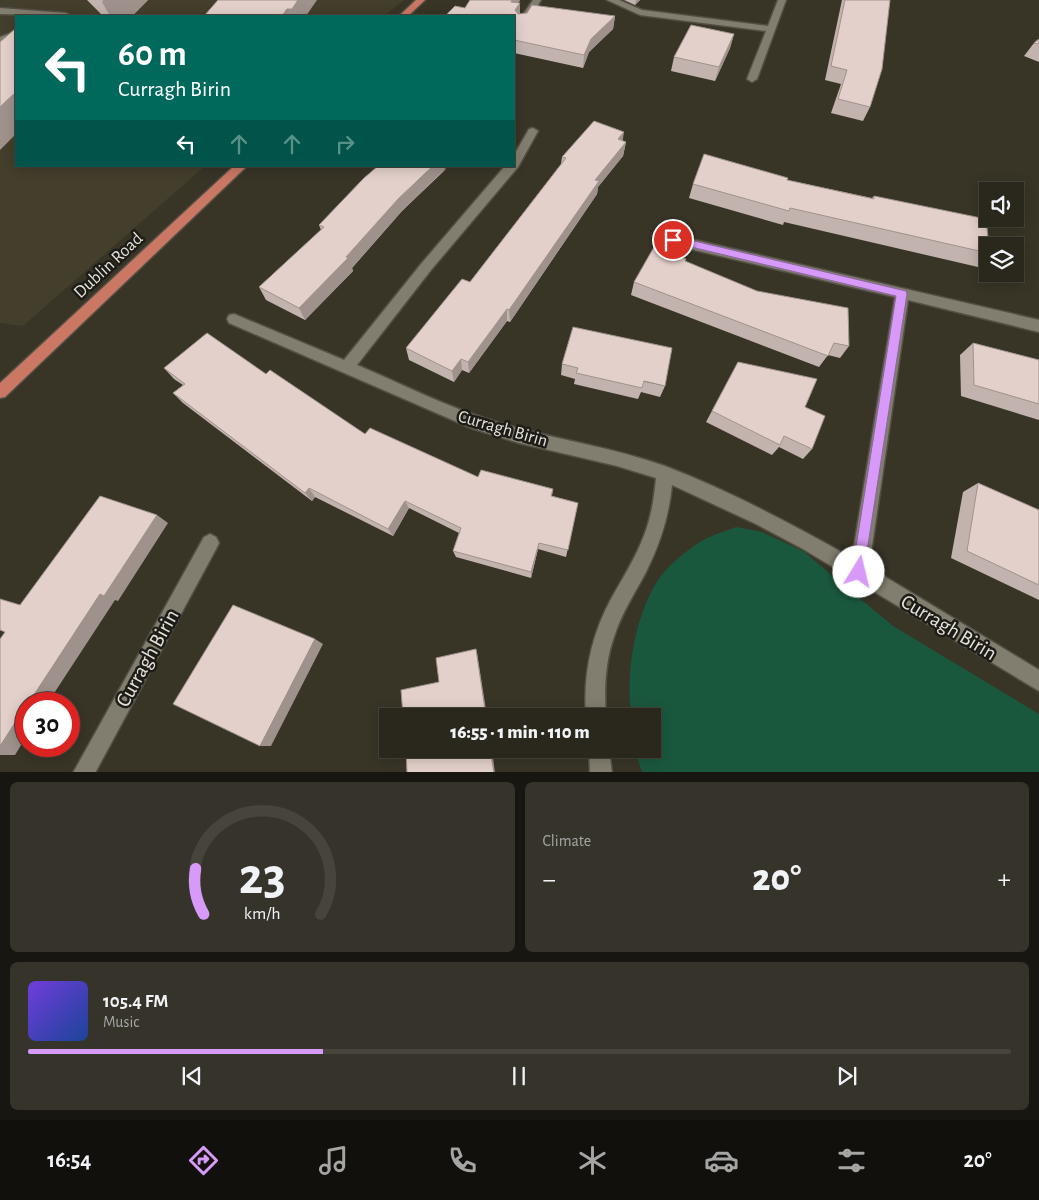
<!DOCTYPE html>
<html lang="en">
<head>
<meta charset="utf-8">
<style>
  body { margin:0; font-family:"Alegreya Sans",sans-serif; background:#36342a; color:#f1f3f6; height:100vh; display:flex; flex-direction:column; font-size:19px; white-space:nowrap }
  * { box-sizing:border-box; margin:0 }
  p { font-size:16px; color:#a5a6a4 }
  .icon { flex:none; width:28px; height:28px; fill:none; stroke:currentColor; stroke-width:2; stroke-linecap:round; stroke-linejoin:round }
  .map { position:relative; height:772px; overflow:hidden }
  .details { display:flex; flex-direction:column; gap:10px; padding:10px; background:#171610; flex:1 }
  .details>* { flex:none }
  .top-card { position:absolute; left:15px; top:15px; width:500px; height:152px; border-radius:0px; box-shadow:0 2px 12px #0003,0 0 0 1px #46443b; background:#00695c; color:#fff; overflow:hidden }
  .tools { position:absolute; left:979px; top:182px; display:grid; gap:10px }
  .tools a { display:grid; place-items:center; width:45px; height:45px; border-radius:0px; background:#2a281d; box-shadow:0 2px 12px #0003,0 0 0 1px #46443b; font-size:25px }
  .speed { position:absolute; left:15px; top:692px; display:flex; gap:10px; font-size:25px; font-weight:700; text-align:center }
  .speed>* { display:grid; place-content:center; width:65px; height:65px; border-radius:50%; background:#2a281d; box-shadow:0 2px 12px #0003,0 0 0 1px #46443b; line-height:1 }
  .speed .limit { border:8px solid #d22; background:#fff; color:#111 }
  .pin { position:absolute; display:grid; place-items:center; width:42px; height:42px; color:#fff; margin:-21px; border:2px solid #fff; border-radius:50%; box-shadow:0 1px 5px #0007 }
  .me { position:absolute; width:55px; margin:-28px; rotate:9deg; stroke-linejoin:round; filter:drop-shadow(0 0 4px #0008) }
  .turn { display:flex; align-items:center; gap:18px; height:105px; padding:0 20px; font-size:22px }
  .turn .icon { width:65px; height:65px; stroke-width:2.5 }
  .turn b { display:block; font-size:35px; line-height:42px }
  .lanes { display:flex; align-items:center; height:48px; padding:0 20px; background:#0003; justify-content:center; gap:25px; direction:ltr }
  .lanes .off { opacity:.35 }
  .big { font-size:38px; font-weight:800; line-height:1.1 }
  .details .tile { flex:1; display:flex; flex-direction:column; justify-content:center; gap:8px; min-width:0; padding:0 18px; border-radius:8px; background:#36342a }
  .details .dial { align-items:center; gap:0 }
  .dial svg { height:130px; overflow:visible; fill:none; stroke:#46443b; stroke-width:7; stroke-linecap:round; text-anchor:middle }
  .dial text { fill:#f1f3f6; stroke:none }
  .song { display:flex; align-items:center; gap:15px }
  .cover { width:60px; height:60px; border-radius:8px; background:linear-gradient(135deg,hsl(260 70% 55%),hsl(220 70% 35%)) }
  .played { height:5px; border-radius:2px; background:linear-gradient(90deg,#d89af8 30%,#46443b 30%) }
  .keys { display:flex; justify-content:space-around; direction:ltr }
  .heat { display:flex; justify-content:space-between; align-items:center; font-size:28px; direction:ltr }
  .details .tiles { flex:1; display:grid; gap:10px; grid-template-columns:1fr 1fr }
  .tile:last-child { grid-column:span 2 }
  .trip { position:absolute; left:379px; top:708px; width:282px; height:50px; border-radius:0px; background:#2a281d; box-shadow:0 2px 12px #0003,0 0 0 1px #46443b; font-weight:800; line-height:50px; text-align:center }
  .tabs { display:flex; height:80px; justify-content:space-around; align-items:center; background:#11100c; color:#a5a6a4 }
  .tabs .icon { width:35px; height:35px }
  .tabs .active { color:#d89af8 }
  .tabs b { font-size:22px; color:#f1f3f6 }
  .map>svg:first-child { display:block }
  .built { fill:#443e2c }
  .green { fill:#1a583e }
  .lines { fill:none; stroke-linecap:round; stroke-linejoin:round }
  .minor-casing { stroke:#534f45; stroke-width:3 }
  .major-casing { stroke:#534f45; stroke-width:3 }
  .minor { fill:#827e6f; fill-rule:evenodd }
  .major { fill:#ca7764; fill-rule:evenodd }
  .wall { fill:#c3b3ae }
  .shaded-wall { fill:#9f928d }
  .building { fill:#e3d0ca; stroke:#9f928d }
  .route { fill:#d89af8; stroke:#8c64a1 }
  .labels { text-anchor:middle; stroke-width:5; stroke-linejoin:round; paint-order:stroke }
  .street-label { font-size:18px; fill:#e5e2da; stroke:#1e1c16 }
  .near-street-label { font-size:21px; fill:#e5e2da; stroke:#1e1c16 }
</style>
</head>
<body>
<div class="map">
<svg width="1039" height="773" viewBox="0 0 1039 773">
  <rect width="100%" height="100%" fill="#383527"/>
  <!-- built -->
  <polygon class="built" points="0,0 404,0 384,16 16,16 16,166 205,166 23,326 0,323"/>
  <!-- green -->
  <path class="green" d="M736,527L762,532L803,551L893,626L1039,714V772H642L634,749H652V716H631C626,672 634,618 658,580C668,565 686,551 700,542C711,535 724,532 736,527Z"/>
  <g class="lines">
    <defs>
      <g id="minor">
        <polygon points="533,0 541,0 526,24 520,24 518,22"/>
        <polygon points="607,0 619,0 642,10 768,26 778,0 786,0 757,79 752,82 747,79 766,31 640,15"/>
        <polygon points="0,8 66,13 71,16 0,14"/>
        <polygon points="16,31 16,38 0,43 0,37"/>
        <path d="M533,128L538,131L518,167L431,270L357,365C402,384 447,407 493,421C550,439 609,446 665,466C730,491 792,524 852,558L895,297L673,245L667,240L669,237L673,235L1039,320V332L908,300L869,567L1039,670V691L803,549L756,524L672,485C669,516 660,544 646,572C635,593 621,614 614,637C605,662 604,689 606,716H586C583,674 591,636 611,599C622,579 635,559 643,538C651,519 654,499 656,478L617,466L519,443L471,428L229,323L227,319L229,315L234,314L344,360L421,264L505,166H514V155L529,129Z"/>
        <polygon points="210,534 216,537 219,543 216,549 95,773 73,773 204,537"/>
        <polygon points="589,749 609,749 612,773 590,773"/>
      </g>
      <g id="major">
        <polygon points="416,0 425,0 408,16 399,16"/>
        <polygon points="234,166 247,166 5,397 0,398 0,383"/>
      </g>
    </defs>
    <!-- minor casing -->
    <use href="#minor" class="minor-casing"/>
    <!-- major casing -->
    <use href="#major" class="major-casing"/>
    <!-- minor -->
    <use href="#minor" class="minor"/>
    <!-- major -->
    <use href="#major" class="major"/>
  </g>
  <!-- wall -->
  <g class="wall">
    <polygon points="87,0 148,0 132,16 103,16"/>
    <polygon points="470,0 520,0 518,3 520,14 615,16 613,29 589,52 583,68 514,53 514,16 465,8"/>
    <polygon points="624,0 640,0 635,5"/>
    <polygon points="842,0 890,0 870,107 863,121 831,113 841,84 825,80"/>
    <polygon points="734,34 730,48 715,81 671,71 674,57"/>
    <polygon points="1039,39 1039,62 1024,56 1034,43"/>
    <polygon points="623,141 626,142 623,156 598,187 597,194 510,322 507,321 469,373 462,370 454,382 409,360 406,348 470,282 561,164 562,157"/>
    <polygon points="446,169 402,211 352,268 353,271 305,320 266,300 259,287 321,230 319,225"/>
    <polygon points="787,180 872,198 874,196 988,246 988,256 978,267 784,222 783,225 689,198 693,184"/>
    <polygon points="685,261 849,346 840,358 828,355 819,367 631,295 634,282"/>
    <polygon points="973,343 1039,360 1039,420 961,396 960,355"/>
    <polygon points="738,362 805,407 812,449 803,459 779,447 772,455 706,422"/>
    <polygon points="562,364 665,386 660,397 641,392 638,399 574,384 575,379 561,375"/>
    <polygon points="164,368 266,374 365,434 478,477 553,489 552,496 578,503 566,557 538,549 531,578 456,557 453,551 459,533 409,508 393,536 315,497 312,501 183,403 173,393 183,385 174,379"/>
    <polygon points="978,483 1039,510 1039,600 951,558 963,492"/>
  </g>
  <!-- shaded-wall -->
  <g class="shaded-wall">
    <polygon points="103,0 148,0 132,16 110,16 102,2"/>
    <polygon points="298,0 317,0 306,16 282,16 287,9"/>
    <polygon points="512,0 520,0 511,14 511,2"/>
    <polygon points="636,0 640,0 635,5"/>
    <polygon points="520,3 520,16 515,10"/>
    <polygon points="615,16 613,29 589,52 583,68 584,55 591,39"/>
    <polygon points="734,34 730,48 715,81 719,67"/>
    <polygon points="16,92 16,134 0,150 0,107"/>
    <polygon points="624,132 622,145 618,139"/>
    <polygon points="626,142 623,156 598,187 597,194 510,322 509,310 595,180"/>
    <polygon points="433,166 448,166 402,211 352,268 353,271 305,320 299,308 346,257 399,198"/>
    <polygon points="507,309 507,321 469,373 468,362"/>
    <polygon points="461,359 462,370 454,382 452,371"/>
    <polygon points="309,488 315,497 312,501 305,493"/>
    <polygon points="405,501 409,508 393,536 388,529"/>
    <polygon points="157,515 168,523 118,601 115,600 47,704 28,704 100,594"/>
    <polygon points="539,543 538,549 531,578 531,572"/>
    <polygon points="315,639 323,644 271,746 260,746"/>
    <polygon points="476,649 477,653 487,716 486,716"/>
    <polygon points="26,706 26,737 15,755 0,755 0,746"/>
    <polygon points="490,749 492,749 495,773 494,773"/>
  </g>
  <!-- building -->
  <g class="building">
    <polygon points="218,0 298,0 292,9 287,9 282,16 204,16"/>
    <polygon points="470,0 512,0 511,2 520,3 515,10 518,14 527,13 532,5 615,16 591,39 584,55 514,40 514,16 445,16 455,6 465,8"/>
    <polygon points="845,0 890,0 882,69 870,107 838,99 847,70 831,66"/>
    <polygon points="691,25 734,34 719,67 674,57"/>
    <polygon points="16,28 16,92 0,107 0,42"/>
    <polygon points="1039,39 1039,44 1034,43"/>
    <polygon points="594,121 624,132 618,139 626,142 595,180 599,181 509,310 507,309 468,362 461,359 452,371 406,348 462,279 470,282 566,158 562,157"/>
    <polygon points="704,154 788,178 787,180 874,199 874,196 986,219 989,246 988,246 988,253 790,208 789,211 693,184"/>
    <polygon points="378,166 433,166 399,198 346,257 348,258 299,308 259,287 324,227 319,225 364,178"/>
    <polygon points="654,247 686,259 685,261 757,291 848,308 849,346 834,343 828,356 634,282"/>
    <polygon points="573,327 672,348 665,386 644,381 642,388 576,373 578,368 562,364"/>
    <polygon points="207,333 266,374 270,370 365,434 370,428 478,477 481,470 553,489 551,496 578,503 568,550 539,543 531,572 453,551 461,528 405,501 388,529 309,488 305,493 173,393 185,384 164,368"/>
    <polygon points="973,343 1039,360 1039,404 974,385"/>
    <polygon points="738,362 817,379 805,407 825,416 812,449 784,436 780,445 712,411"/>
    <polygon points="978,483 1039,510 1039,585 967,551"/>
    <polygon points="100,496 157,515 104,596 100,594 28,704 26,704 26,706 0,746 0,639 5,632 0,630 0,599 20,605"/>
    <polygon points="233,605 315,639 260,746 173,704"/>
    <polygon points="476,649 486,716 403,716 401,690 439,682 436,658"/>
    <polygon points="406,749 490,749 494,773 407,773"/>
  </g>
  <!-- route -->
  <polygon class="route" points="673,236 906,291 907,294 863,577 859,579 854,577 852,572 896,296 670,242 668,240"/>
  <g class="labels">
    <!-- street labels -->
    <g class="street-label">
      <text transform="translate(108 265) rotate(-43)" y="6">Dublin Road</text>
      <text transform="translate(503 428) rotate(16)" y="6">Curragh Birin</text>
    </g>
    <!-- near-street labels -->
    <g class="near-street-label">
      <text transform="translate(949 627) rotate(31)" y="7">Curragh Birin</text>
      <text transform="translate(147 658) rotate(-61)" y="7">Curragh Birin</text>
    </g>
  </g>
</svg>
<div class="tools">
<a><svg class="icon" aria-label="sound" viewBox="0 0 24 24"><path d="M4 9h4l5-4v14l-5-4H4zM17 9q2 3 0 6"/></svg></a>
<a><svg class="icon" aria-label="layers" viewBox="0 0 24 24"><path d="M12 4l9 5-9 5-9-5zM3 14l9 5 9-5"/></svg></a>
</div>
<div class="speed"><div class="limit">30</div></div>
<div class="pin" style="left:673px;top:240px;background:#d93025"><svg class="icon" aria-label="arrive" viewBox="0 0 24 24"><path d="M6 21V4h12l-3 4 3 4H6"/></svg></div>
<svg class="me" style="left:859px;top:572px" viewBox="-20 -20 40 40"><circle r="19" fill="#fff"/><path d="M0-13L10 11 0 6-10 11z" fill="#d89af8"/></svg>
<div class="trip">16:55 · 1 min · 110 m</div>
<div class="top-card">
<div class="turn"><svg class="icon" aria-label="left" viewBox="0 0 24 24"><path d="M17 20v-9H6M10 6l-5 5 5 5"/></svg><div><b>60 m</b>Curragh Birin</div></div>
<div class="lanes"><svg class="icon" aria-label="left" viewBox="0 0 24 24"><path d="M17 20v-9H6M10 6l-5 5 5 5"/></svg><svg class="icon off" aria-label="ahead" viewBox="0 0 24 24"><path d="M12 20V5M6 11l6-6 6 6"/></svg><svg class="icon off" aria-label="ahead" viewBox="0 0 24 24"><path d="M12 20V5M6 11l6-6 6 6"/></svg><svg class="icon off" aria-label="right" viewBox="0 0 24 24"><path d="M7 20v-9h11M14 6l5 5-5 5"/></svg></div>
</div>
</div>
<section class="details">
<div class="tiles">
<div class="tile dial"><svg viewBox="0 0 100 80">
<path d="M14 69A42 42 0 1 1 86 69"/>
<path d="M14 69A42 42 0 0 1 9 41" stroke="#d89af8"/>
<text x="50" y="56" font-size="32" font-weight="700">23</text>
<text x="50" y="72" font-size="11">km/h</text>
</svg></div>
<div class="tile"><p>Climate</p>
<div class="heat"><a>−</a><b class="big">20°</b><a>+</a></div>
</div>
<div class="tile">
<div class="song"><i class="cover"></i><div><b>105.4 FM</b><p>Music</p></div></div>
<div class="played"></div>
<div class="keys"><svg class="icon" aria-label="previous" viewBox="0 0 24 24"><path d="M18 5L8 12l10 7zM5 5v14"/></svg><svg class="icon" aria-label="pause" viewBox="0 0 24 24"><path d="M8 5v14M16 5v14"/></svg><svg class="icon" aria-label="next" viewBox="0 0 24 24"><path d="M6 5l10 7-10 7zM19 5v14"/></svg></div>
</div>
</div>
</section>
<nav class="tabs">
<b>16:54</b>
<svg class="icon active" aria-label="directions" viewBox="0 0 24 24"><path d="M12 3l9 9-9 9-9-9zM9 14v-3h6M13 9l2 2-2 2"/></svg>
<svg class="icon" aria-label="music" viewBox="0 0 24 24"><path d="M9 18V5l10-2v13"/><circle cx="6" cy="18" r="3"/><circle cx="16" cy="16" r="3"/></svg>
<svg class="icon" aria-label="phone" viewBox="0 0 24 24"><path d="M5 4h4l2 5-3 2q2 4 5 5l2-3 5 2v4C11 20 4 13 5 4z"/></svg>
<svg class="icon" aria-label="climate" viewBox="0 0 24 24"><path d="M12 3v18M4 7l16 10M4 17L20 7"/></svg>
<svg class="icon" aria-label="car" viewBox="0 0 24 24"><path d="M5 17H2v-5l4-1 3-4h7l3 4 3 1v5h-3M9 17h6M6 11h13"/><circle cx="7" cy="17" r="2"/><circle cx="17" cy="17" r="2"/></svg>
<svg class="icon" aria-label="filters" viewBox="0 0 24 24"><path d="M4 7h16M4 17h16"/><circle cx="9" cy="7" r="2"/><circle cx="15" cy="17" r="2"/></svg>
<b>20°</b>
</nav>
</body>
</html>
